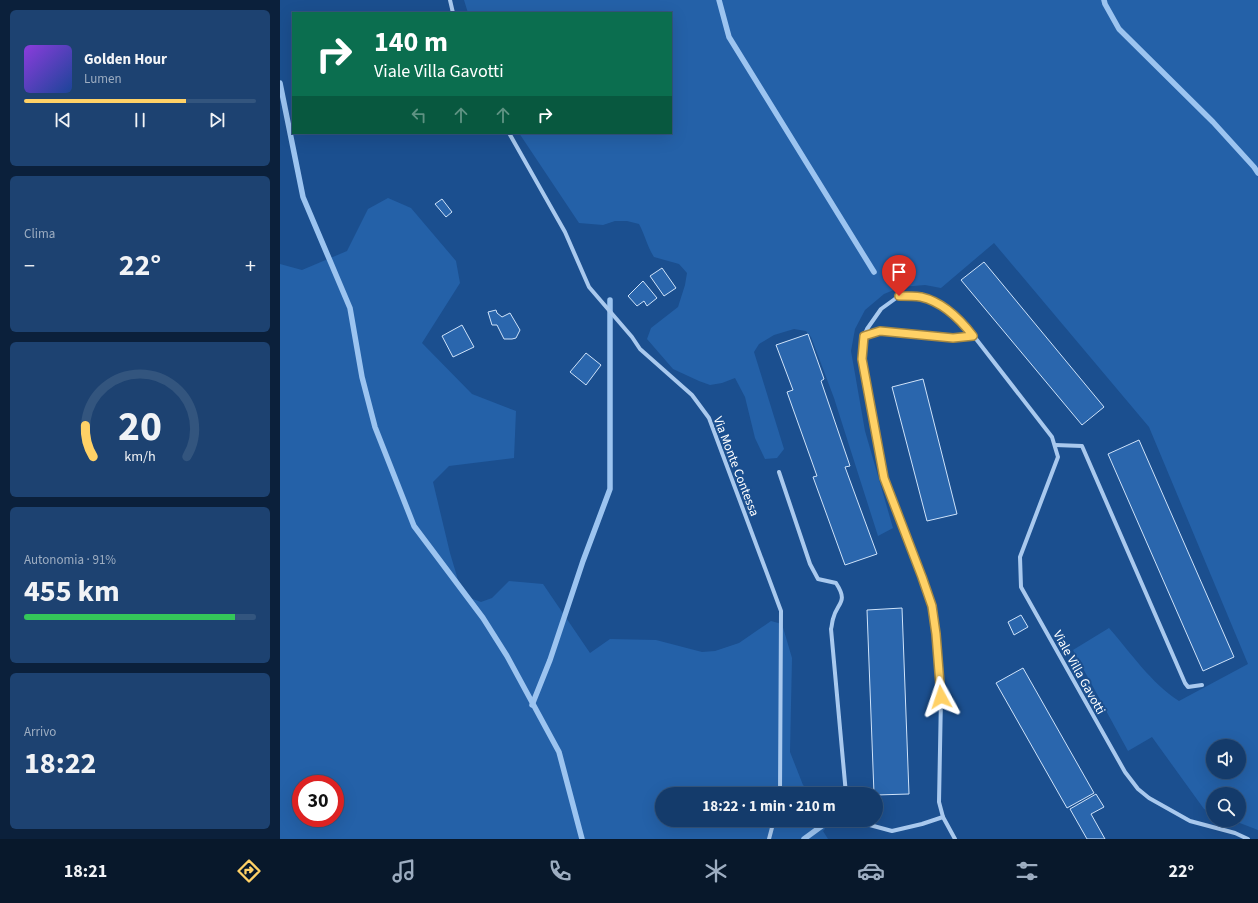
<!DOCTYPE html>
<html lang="it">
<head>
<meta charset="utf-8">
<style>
  body { margin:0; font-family:"Source Sans 3",sans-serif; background:#1d4271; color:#f1f3f6; height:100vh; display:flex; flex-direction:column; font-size:15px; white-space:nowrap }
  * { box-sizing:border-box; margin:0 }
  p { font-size:13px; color:#9dadc1 }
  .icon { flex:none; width:22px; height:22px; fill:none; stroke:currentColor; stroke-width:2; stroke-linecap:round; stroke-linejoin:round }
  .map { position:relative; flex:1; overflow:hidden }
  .side { display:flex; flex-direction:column; gap:10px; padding:10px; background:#0b203b; width:280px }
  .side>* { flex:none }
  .top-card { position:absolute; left:12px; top:12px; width:380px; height:122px; border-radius:0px; box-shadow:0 4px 16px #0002,0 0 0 1px #33557e; background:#0b6e4f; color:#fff; overflow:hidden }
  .controls { position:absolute; left:926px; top:739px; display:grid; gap:8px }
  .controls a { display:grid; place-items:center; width:40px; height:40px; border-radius:50%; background:#143b6b; box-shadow:0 4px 16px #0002,0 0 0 1px #33557e; font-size:20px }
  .speed { position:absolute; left:12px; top:775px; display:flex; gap:8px; font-size:20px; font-weight:700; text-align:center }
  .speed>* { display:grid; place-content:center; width:52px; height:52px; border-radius:50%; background:#143b6b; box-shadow:0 4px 16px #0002,0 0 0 1px #33557e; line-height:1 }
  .speed .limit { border:6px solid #d22; background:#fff; color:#111 }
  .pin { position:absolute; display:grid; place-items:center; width:34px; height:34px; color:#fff; margin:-41px -17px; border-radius:50% 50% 50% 0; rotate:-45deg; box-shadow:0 0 4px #0007 }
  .pin .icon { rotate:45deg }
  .me { position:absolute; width:44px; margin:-22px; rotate:355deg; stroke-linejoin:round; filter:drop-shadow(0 0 3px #0008) }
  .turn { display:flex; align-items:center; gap:14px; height:84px; padding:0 16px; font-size:18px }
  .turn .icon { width:52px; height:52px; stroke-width:2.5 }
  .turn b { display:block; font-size:28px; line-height:34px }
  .lanes { display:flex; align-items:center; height:38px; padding:0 16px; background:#0003; justify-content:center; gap:20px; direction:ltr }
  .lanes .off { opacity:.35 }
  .big { font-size:30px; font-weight:700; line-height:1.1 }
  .side .card { flex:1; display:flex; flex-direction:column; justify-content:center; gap:6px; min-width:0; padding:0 14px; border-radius:6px; background:#1d4271 }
  .side .dial { align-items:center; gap:0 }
  .dial svg { height:104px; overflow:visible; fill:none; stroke:#33557e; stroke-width:7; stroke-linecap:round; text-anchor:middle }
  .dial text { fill:#f1f3f6; stroke:none }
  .song { display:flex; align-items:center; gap:12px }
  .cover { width:48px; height:48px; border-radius:6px; background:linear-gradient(135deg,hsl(270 70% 55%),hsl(220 70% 35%)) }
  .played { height:4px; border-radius:2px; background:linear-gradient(90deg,#ffd166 70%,#33557e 70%) }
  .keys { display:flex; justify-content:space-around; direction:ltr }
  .heat { display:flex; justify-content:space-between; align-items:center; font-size:22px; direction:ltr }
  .charge { height:6px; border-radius:3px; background:linear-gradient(90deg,#34c759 91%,#33557e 0) }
  .trip { position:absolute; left:375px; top:787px; width:228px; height:40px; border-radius:20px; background:#143b6b; box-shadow:0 4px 16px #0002,0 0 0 1px #33557e; font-weight:700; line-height:40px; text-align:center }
  .tabs { display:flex; height:64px; justify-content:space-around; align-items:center; background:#08182b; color:#9dadc1 }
  .tabs .icon { width:28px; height:28px }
  .tabs .on { color:#ffd166 }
  .tabs b { font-size:18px; color:#f1f3f6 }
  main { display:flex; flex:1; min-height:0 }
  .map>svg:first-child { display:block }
  .green { fill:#2461a8; fill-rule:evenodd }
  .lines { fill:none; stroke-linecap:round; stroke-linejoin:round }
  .stream { stroke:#9cc4f0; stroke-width:5.5 }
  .building { fill:#2a66ad; stroke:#cfe3fa }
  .street { stroke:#a9c9ee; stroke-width:4 }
  .route-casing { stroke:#a68842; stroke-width:10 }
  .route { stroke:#ffd166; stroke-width:7 }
  .labels { text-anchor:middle; stroke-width:4; stroke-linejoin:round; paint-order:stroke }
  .street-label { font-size:13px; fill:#fff; stroke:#1b4f8f }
</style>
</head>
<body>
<main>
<section class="side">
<div class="card">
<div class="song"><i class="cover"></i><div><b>Golden Hour</b><p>Lumen</p></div></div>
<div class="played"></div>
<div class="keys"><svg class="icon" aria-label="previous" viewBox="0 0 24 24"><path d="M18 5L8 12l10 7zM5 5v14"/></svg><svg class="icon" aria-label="pause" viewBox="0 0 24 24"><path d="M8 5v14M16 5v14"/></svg><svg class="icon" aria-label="next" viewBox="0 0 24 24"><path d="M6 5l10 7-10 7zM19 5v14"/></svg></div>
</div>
<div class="card"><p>Clima</p>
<div class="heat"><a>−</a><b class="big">22°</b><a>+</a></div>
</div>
<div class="card dial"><svg viewBox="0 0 100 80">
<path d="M14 69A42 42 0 1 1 86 69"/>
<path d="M14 69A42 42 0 0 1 8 45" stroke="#ffd166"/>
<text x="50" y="56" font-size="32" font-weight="700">20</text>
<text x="50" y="72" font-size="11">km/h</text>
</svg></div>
<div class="card"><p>Autonomia · 91%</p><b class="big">455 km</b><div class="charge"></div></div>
<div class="card"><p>Arrivo</p><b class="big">18:22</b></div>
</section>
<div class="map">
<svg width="978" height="839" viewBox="0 0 978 839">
  <rect width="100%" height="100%" fill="#1b4f8f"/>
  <!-- green -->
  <g class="green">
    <path d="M184,0H978V830L952,820H959V794H933V813L924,809L872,737L848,751L793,650L829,628C851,653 871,683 899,701L968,664L869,427L714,243L661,288L645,285L621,287L604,294L585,310L575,329L571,351L585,431L613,528L598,536L554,398L531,337L526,331L514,329L494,335L479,344L474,352L504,449L497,458L485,459L475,438L465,397L455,378L442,383L430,385L419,381L393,369L367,339L371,328L398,307L405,285L407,273L399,264L374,257C367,246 365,235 359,224L347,221H335L323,225L299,223L239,133H391V13H188ZM933,746H959V772H933Z"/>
    <path d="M108,198L131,208L176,261L180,283L142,343L192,394L236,411L234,458L169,466L153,482L170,553L181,590L190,598L201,602L212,598L229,581L263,584L310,653L330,639L376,640L422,652L435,651L459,643L491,621L502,624L512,658L510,752L523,785L531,794H382V820H543L545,829L543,831L548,839H0V264L22,270L67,251L88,209ZM21,784H55V818H21Z"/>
  </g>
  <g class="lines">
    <!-- stream -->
    <g class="stream">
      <polyline points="439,0 449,37 594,272"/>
      <polyline points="824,0 825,4 839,29 933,122 974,167 978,173"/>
      <polyline points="0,83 23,197 70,308 82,377 95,427 134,526 203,618 227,656 279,752 302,839"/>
      <polyline points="252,705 270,660 303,561 330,489 330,300"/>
      <polyline points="524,839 550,820"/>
    </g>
  </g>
  <!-- building -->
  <g class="building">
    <polygon points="162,199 172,212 166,217 155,204"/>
    <polygon points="704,262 824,407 802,425 681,280"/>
    <polygon points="382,268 396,288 384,296 370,276"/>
    <polygon points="363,281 377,298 367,306 364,301 357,306 348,296"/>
    <polygon points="216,310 217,313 222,317 230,313 240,330 236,338 232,339 224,339 217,325 212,325 208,312"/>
    <polygon points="182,325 194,347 173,357 162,336"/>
    <polygon points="528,334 544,379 541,381 570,466 565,467 597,554 565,565 533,477 537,476 507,392 513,390 496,345"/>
    <polygon points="306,353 321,365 306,385 290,372"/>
    <polygon points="643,379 677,514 647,521 612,387"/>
    <polygon points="859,440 954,657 923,671 828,454"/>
    <polygon points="622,608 629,794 596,795 596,794 594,794 587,610"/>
    <polygon points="741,615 748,627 734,635 728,622"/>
    <polygon points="743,668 814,793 787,808 716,683"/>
    <polygon points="816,794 824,807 811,814 825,839 807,839 790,809"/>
  </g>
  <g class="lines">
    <!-- street -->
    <g class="street">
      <polyline points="170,0 173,13"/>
      <polyline points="229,133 285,232 309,287 352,337 360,349 412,395 429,418 501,611 500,794"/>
      <polyline points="584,336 600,331 673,338 693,336"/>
      <polyline points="775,445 802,446 905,683 908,687 922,685"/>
      <path d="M499,472L530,564L538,579L556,583C569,603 557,602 553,619C552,622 552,626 551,629L566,794"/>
      <polyline points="582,820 586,824 612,831 642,824 663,817"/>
      <polyline points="489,839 494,820"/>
      <polyline points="675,839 663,817 659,802 661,697 656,634 652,606 642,577 604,477 581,359 584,336 587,329 601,309 619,296 641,297 665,307 686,326 772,437 778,457 740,557 741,587 845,772 858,789 869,798 910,821 955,833 968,839"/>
    </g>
  </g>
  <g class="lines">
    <defs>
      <path id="route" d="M619,296C626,296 634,296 641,297C663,302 680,319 693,336L673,338L600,331L584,336L582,359L604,478L642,577L652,606L656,634L661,697"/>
    </defs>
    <!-- route casing -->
    <use href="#route" class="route-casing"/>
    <!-- route -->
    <use href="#route" class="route"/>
  </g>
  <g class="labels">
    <!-- street labels -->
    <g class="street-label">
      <text transform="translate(457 466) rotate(69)" y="5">Via Monte Contessa</text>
      <text transform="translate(800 672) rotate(61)" y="5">Viale Villa Gavotti</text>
    </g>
  </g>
</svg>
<div class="controls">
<a><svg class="icon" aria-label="sound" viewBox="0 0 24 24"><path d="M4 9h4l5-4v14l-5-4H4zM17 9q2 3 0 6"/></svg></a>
<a><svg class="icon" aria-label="search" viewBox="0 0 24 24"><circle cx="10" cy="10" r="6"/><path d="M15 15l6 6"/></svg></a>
</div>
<div class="speed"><div class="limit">30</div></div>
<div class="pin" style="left:619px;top:296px;background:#d93025"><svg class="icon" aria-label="arrive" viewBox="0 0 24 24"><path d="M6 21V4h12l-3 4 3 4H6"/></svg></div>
<svg class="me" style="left:661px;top:697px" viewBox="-20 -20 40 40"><path d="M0-17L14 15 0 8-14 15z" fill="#ffd166" stroke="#fff" stroke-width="4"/></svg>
<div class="trip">18:22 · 1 min · 210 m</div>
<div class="top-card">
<div class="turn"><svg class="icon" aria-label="right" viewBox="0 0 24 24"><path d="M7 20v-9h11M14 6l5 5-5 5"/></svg><div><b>140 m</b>Viale Villa Gavotti</div></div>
<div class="lanes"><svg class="icon off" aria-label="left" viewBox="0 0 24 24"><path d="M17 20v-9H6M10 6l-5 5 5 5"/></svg><svg class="icon off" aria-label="ahead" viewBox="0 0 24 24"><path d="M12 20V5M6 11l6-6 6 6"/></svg><svg class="icon off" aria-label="ahead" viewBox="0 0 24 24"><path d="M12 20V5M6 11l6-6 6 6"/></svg><svg class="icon" aria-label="right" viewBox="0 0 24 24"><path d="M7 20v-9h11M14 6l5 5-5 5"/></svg></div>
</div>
</div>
</main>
<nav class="tabs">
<b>18:21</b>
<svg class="icon on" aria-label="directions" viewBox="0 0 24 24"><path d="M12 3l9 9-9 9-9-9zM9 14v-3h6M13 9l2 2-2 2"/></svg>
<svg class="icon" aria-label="music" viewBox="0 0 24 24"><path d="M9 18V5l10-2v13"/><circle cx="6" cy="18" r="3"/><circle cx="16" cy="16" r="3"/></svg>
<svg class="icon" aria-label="phone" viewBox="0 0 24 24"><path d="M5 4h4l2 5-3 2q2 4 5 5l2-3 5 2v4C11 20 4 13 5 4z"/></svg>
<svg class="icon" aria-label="climate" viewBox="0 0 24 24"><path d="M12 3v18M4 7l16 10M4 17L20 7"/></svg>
<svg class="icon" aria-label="car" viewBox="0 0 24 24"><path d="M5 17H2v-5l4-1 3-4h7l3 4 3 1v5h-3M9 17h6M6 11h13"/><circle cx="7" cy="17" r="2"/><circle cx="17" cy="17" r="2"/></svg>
<svg class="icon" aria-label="filters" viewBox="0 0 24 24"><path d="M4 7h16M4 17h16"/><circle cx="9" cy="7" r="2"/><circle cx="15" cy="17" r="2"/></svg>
<b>22°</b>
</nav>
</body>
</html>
